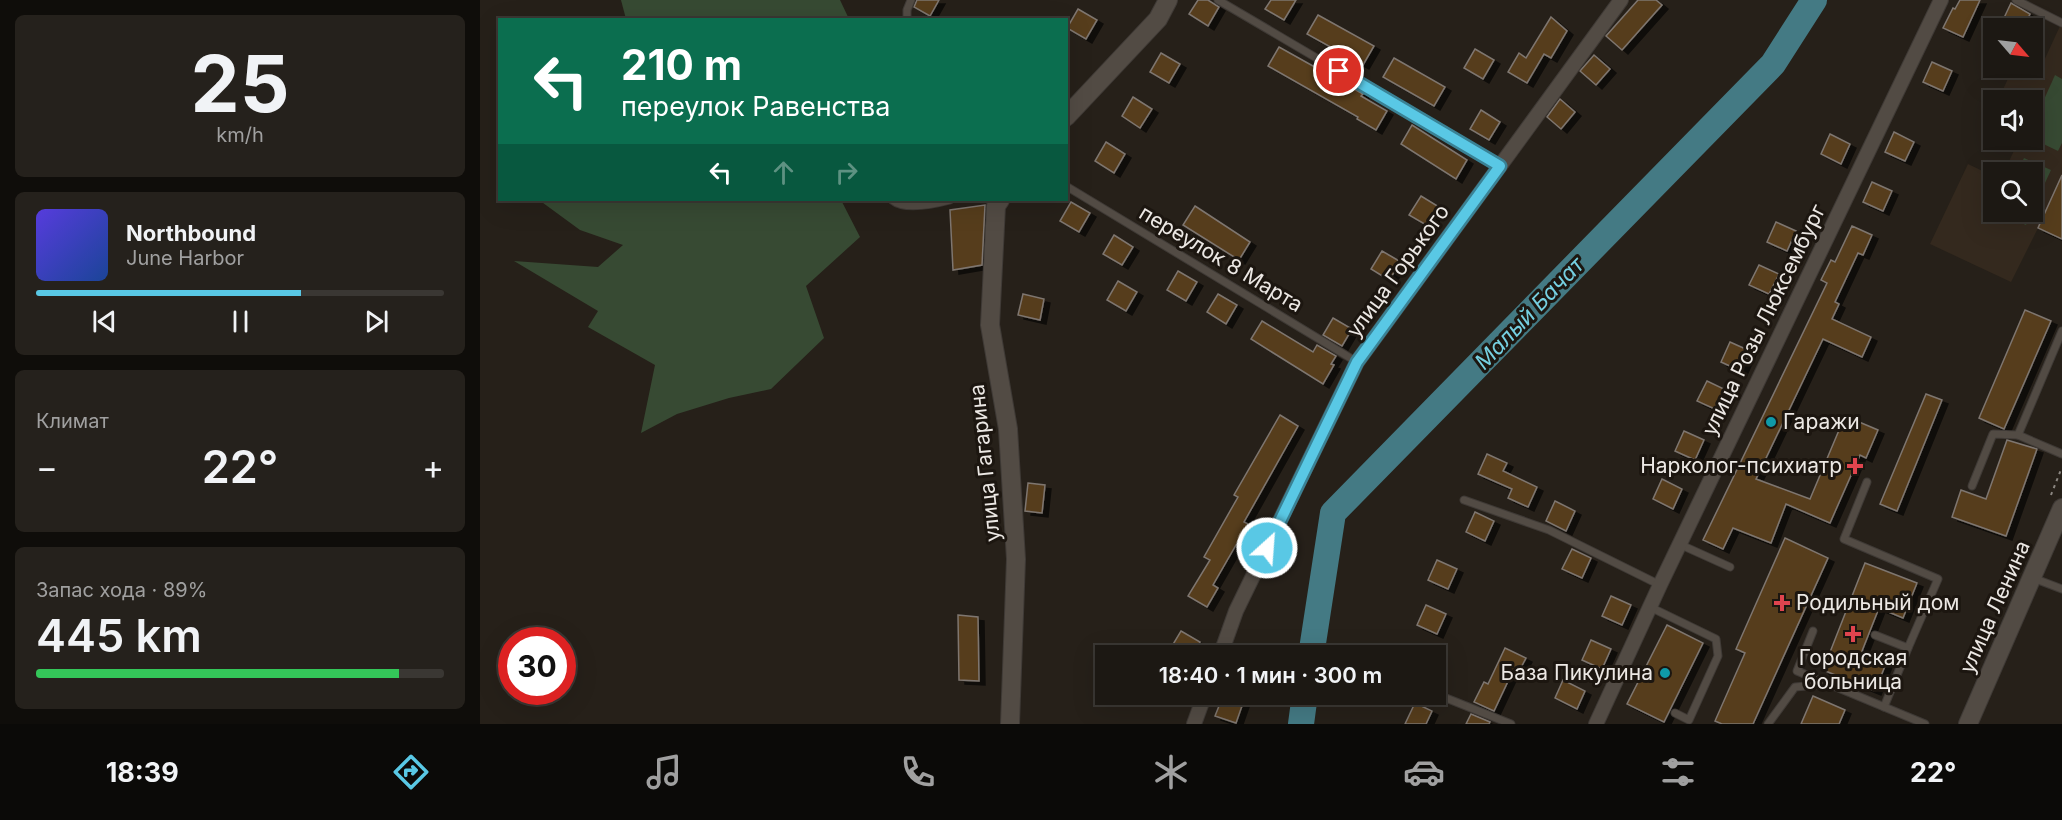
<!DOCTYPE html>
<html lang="ru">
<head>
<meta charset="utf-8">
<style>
  body { margin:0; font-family:Inter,sans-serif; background:#25211c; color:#f1f3f6; height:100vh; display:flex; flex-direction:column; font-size:22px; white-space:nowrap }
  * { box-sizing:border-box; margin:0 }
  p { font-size:20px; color:#a0a0a0 }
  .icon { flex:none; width:33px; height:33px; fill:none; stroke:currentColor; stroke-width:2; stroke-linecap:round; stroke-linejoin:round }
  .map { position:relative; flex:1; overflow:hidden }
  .side { display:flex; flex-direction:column; gap:15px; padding:15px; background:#0f0d0a; width:480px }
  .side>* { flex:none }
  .hud { position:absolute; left:18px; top:18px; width:570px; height:183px; border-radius:0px; box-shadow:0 6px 24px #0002,0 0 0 2px #3a3733; background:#0b6e4f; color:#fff; overflow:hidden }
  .needle { width:39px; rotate:118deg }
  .tools { position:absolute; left:1503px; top:18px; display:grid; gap:12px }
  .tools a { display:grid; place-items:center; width:60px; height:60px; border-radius:0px; background:#1c1813; box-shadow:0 6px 24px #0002,0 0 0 2px #3a3733; font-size:30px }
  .speed { position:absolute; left:18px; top:627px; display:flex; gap:12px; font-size:30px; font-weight:700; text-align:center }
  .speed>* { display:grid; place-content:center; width:78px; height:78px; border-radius:50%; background:#1c1813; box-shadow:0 6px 24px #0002,0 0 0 2px #3a3733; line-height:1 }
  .speed .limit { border:9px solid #d22; background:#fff; color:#111 }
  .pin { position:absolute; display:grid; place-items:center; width:51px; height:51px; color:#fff; margin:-26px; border:3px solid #fff; border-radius:50%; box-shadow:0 2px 6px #0007 }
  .me { position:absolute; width:66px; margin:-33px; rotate:26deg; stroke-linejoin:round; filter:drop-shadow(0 0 4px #0008) }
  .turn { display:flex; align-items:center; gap:21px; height:126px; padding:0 24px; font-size:27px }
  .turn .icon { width:78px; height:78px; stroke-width:2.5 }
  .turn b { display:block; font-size:42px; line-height:51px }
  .lanes { display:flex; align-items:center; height:57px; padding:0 24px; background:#0003; justify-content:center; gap:30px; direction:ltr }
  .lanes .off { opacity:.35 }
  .big { font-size:45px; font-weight:600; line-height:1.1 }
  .side .widget { flex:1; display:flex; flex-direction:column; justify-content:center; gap:9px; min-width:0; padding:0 21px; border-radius:9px; background:#25211c }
  .side .dial { align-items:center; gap:0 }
  .dial b { font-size:78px; line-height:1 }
  .song { display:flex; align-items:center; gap:18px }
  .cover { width:72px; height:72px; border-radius:9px; background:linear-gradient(135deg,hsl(250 70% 55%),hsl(220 70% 35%)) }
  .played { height:6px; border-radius:3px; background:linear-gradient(90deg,#59c8e5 65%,#3a3733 65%) }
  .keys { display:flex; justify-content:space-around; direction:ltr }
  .heat { display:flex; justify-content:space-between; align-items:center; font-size:33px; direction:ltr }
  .charge { height:9px; border-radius:4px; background:linear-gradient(90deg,#34c759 89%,#3a3733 0) }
  .trip { position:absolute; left:615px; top:645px; width:351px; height:60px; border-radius:0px; background:#1c1813; box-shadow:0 6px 24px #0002,0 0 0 2px #3a3733; font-weight:600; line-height:60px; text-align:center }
  .dock { display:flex; height:96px; justify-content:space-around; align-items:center; background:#0b0a08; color:#a0a0a0 }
  .dock .icon { width:42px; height:42px }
  .dock .on { color:#59c8e5 }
  .dock b { font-size:27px; color:#f1f3f6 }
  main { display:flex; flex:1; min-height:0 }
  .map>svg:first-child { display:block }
  .built { fill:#34291e }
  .green { fill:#374a33 }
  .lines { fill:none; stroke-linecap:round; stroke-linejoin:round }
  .river { stroke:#447a84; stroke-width:26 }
  .building { fill:#573c1d; stroke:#7e766f; stroke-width:1.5; filter:url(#shadow) }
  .service-casing { stroke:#3f3a36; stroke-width:9 }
  .minor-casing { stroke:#3f3a36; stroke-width:16 }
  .tertiary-casing { stroke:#3f3a36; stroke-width:20 }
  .path { stroke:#8b8681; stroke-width:2; stroke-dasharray:3 4.5; stroke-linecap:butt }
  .service { stroke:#524b44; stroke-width:7 }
  .minor { stroke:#524b44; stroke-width:14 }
  .tertiary { stroke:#524b44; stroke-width:18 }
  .route-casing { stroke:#3a8295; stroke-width:15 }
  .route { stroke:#59c8e5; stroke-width:10 }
  .culture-dot { fill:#0f9aa8; stroke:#1c1610; stroke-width:2 }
  .health-dot { fill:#e0444e; stroke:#1c1610; stroke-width:2 }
  .labels { text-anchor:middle; stroke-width:6; stroke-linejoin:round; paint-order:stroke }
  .street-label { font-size:21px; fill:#ece8e4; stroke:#1c1610 }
  .poi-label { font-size:21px; fill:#ece8e4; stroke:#1c1610; text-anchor:start }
  .water-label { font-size:22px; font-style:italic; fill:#75cfe0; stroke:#1c1610 }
</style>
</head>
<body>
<main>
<section class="side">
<div class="widget dial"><b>25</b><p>km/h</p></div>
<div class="widget">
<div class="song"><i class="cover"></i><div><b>Northbound</b><p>June Harbor</p></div></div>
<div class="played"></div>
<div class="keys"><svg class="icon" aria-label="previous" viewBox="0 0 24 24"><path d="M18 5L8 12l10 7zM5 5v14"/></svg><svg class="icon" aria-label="pause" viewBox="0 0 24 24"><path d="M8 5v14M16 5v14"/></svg><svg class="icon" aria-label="next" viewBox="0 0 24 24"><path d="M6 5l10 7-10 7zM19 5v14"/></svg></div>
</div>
<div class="widget"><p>Климат</p>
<div class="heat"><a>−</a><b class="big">22°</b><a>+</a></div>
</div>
<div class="widget"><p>Запас хода · 89%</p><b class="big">445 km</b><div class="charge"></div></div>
</section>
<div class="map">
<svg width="1582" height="724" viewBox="0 0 1582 724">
  <defs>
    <filter id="shadow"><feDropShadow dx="6" dy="4" stdDeviation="0" flood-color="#0009"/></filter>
  </defs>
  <rect width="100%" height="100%" fill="#262019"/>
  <!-- built -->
  <polygon class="built" points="1580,26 1582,27 1582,239 1558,228 1531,282 1450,244 1488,164 1513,176 1514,212 1552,212 1552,172 1524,172 1539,140 1552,140 1552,100 1524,100 1519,98 1533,68 1552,68 1553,58 1563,63"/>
  <!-- green -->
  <g class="green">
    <polygon points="141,0 360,0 369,19 146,19"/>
    <polygon points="1575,75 1582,79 1582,143 1578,151 1553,139 1553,124"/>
    <polygon points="1544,158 1571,170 1552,211 1552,172 1537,172"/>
    <polygon points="59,200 361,200 380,237 326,286 344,338 291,389 249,398 197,414 161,433 175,365 108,327 118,311 34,261 118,267 143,245 100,230"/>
    <polygon points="1520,212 1552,212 1546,225 1519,213"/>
  </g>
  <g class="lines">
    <!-- river -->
    <g class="river">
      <polyline points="831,656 853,513 1293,64 1334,0"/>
      <polyline points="821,724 825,694"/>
    </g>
  </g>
  <!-- building -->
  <g class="building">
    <polygon points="437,0 459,0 450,16 434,7"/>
    <polygon points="718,0 728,0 739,7 728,26 709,14"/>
    <polygon points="791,0 816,0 804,20 785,9"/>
    <polygon points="1158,0 1176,0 1182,5 1142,50 1126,36"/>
    <polygon points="1480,0 1500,0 1483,37 1463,28 1473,8 1475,9"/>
    <polygon points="1531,3 1550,14 1543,28 1523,20"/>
    <polygon points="598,9 617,20 606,39 587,28"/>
    <polygon points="838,15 894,46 883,65 827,34"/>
    <polygon points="1071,17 1087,31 1071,58 1064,54 1047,83 1028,72 1039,53 1046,58"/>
    <polygon points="799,47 883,94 881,96 907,111 896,130 877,119 878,117 788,66"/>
    <polygon points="995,49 1014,60 1003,79 984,68"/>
    <polygon points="681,53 700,64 689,83 670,72"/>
    <polygon points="1114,55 1130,69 1116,85 1100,71"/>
    <polygon points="914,58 965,87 954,106 903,77"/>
    <polygon points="1452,62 1472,71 1463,91 1443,82"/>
    <polygon points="653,97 672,109 660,128 642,116"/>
    <polygon points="1080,99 1095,112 1081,129 1067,117"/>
    <polygon points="1001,110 1020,122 1009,140 990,129"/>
    <polygon points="932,125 987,160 976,179 921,144"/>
    <polygon points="1414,132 1434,142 1425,161 1405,152"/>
    <polygon points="1350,134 1370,144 1361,164 1341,154"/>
    <polygon points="626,142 645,154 634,173 615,161"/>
    <polygon points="1582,175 1582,239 1558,228"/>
    <polygon points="1392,182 1412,191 1403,211 1383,202"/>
    <polygon points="941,196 959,207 948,226 929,215"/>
    <polygon points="591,202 610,213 599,232 580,221"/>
    <polygon points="505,205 502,265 473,270 470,210"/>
    <polygon points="715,206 770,242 759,260 703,225"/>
    <polygon points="1296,222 1316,231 1307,251 1287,242"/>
    <polygon points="1372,226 1392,235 1383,255 1378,253 1355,302 1359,304 1352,319 1391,337 1382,357 1343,339 1276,479 1330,499 1365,416 1398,430 1386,458 1380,455 1350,523 1306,504 1291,543 1253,528 1243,549 1223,540 1347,283 1341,280 1351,260 1355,262"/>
    <polygon points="634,235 653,247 642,265 623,254"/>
    <polygon points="902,251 921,262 909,280 891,269"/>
    <polygon points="1279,265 1299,274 1289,294 1269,285"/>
    <polygon points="698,271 717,282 706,301 687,290"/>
    <polygon points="638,281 657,292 646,311 627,300"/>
    <polygon points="543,294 564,299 560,320 538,315"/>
    <polygon points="738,294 757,305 746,324 727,312"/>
    <polygon points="1545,310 1571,321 1524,429 1499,418"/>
    <polygon points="853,318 872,329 862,346 843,335"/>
    <polygon points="782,321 833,352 837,345 856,356 851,364 854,365 843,384 771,339"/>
    <polygon points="1250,342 1270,351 1261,371 1241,362"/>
    <polygon points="1227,381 1246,390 1237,410 1217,401"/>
    <polygon points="1446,394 1462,400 1417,511 1400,504"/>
    <polygon points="800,415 818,426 764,522 768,524 733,585 738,588 727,607 708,596 730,560 724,557 758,497 754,495"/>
    <polygon points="1204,431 1224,440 1215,460 1195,451"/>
    <polygon points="1527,440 1557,449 1526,536 1472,517 1481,490 1506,499"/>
    <polygon points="1007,454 1027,463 1023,471 1057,487 1048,507 1028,498 1032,489 998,474"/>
    <polygon points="1182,479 1202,489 1193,509 1173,499"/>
    <polygon points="548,483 565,485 562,513 545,511"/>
    <polygon points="1075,501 1095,511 1086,531 1066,521"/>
    <polygon points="995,512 1014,521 1005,541 986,532"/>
    <polygon points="1305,538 1348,558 1273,724 1242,724 1235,721 1265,653 1256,649"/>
    <polygon points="1092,549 1111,558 1102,578 1082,569"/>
    <polygon points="957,560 977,569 968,589 948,580"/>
    <polygon points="1385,563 1437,583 1423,618 1399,608 1382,651 1407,661 1395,691 1343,670"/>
    <polygon points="1131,596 1151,605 1142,625 1122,616"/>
    <polygon points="946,605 966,614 957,634 937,625"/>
    <polygon points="478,615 498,617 499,681 479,680"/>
    <polygon points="1187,625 1223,643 1184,722 1147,704"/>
    <polygon points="701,631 720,642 712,656 686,656"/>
    <polygon points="1111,640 1131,649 1122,669 1102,660"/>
    <polygon points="1025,648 1046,658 1036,677 1031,675 1014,711 994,702 1004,682 1008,684"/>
    <polygon points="1083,680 1105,691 1097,709 1075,698"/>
    <polygon points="743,696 763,703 756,723 735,716"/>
    <polygon points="1333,696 1365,710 1359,724 1321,724"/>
    <polygon points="935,703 952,711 946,724 925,724"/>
    <polygon points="991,714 1010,722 1009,724 986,724"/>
  </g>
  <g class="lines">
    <defs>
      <g id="service">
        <polyline points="738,0 1020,166"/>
        <polyline points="1536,0 1582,23"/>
        <polyline points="427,20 427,10 431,0"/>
        <polyline points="586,186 877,362"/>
        <path d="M412,200C425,211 455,204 470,200"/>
        <polyline points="1582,331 1538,435 1582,454"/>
        <polyline points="1387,482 1364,539 1458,579 1428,648"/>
        <polyline points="1492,486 1513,434 1538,435"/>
        <polyline points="984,500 1069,530 1180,585"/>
        <polyline points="1199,544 1250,567"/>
        <polyline points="1553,578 1582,589"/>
        <polyline points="1170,607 1236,639 1238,656 1209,720 1195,713"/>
        <polyline points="1333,631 1317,671 1346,683"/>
        <polyline points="1395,635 1428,648 1404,707"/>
        <polyline points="956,694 1031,724"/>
        <polyline points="1288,724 1315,687 1349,684 1445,724"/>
      </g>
      <g id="minor">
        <polyline points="740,656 756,611 877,362 1141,0"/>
        <polyline points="714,724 725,694"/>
        <polyline points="1116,724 1180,585 1461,0"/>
      </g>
      <g id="tertiary">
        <polyline points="586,117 678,19 688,0"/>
        <polyline points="520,200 516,206 510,325 528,429 536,559 530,724"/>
        <polyline points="1488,724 1582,508"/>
      </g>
    </defs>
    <!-- service casing -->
    <use href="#service" class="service-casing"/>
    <!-- minor casing -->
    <use href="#minor" class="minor-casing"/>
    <!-- tertiary casing -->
    <use href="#tertiary" class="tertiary-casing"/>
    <!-- path -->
    <polyline class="path" points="1571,495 1582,467"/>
    <!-- service -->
    <use href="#service" class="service"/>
    <!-- minor -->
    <use href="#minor" class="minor"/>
    <!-- tertiary -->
    <use href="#tertiary" class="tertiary"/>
  </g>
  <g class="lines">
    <defs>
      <polyline id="route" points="787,548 877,362 1020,166 859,71"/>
    </defs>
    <!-- route casing -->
    <use href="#route" class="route-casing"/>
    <!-- route -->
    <use href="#route" class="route"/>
  </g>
  <!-- markers -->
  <g class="culture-dot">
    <circle cx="1291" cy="422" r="6"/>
    <circle cx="1185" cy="673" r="6"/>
  </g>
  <g class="health-dot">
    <path d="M1372 457h6v6h6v6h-6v6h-6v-6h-6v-6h6z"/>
    <path d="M1299 594h6v6h6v6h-6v6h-6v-6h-6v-6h6z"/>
    <path d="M1370 625h6v6h6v6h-6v6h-6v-6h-6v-6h6z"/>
  </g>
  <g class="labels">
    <!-- street labels -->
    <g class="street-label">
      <text transform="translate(741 259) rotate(31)" y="7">переулок 8 Марта</text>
      <text transform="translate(918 271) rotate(-54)" y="7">улица Горького</text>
      <text transform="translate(1284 320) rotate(-64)" y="7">улица Розы Люксембург</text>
      <text transform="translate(505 463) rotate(-96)" y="7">улица Гагарина</text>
      <text transform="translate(1515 607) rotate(-66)" y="7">улица Ленина</text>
    </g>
    <!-- poi labels -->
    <g class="poi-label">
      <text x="1303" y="429">Гаражи</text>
      <text x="1362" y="473" text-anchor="end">Нарколог-психиатр</text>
      <text x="1316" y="610">Родильный дом</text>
      <text x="1373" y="665" text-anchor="middle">Городская<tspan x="1373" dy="24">больница</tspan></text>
      <text x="1173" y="680" text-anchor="end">База Пикулина</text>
    </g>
    <!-- water labels -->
    <g class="water-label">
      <text transform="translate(1049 313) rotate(-46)" y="8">Малый Бачат</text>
    </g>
  </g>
</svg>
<div class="tools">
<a><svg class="needle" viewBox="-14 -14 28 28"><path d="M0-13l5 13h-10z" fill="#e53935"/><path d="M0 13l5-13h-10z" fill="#a0a0a0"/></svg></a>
<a><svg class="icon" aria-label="sound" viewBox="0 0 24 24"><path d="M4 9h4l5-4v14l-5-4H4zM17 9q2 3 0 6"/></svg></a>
<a><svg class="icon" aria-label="search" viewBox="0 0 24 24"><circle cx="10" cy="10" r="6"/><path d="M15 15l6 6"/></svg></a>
</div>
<div class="speed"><div class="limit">30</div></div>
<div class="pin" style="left:859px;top:71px;background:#d93025"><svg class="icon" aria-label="arrive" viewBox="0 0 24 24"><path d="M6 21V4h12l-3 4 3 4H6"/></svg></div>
<svg class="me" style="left:787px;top:548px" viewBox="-20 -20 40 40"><circle r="17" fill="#59c8e5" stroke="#fff" stroke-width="3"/><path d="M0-11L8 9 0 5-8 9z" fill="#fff"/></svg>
<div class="trip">18:40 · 1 мин · 300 m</div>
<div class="hud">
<div class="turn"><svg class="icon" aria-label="left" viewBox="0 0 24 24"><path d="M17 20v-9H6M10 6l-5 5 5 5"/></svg><div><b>210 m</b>переулок Равенства</div></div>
<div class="lanes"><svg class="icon" aria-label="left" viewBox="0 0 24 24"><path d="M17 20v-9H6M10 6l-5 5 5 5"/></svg><svg class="icon off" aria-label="ahead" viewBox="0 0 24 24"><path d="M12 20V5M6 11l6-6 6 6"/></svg><svg class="icon off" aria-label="right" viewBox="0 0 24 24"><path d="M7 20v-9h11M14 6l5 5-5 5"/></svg></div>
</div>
</div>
</main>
<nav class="dock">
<b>18:39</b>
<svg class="icon on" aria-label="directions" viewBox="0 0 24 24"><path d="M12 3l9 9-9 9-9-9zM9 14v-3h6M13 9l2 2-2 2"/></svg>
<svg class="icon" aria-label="music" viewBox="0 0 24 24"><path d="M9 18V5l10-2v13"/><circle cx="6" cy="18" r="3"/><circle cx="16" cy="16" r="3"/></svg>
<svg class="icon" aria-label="phone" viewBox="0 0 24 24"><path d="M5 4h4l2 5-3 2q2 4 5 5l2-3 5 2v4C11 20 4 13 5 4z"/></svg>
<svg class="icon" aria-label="climate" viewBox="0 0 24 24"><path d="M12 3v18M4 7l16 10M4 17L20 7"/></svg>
<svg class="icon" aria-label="car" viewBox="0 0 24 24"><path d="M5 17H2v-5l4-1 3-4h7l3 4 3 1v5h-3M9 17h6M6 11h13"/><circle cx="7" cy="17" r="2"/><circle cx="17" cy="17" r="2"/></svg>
<svg class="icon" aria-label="filters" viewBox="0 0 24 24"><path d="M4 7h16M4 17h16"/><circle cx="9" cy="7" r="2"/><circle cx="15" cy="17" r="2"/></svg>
<b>22°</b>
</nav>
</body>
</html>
